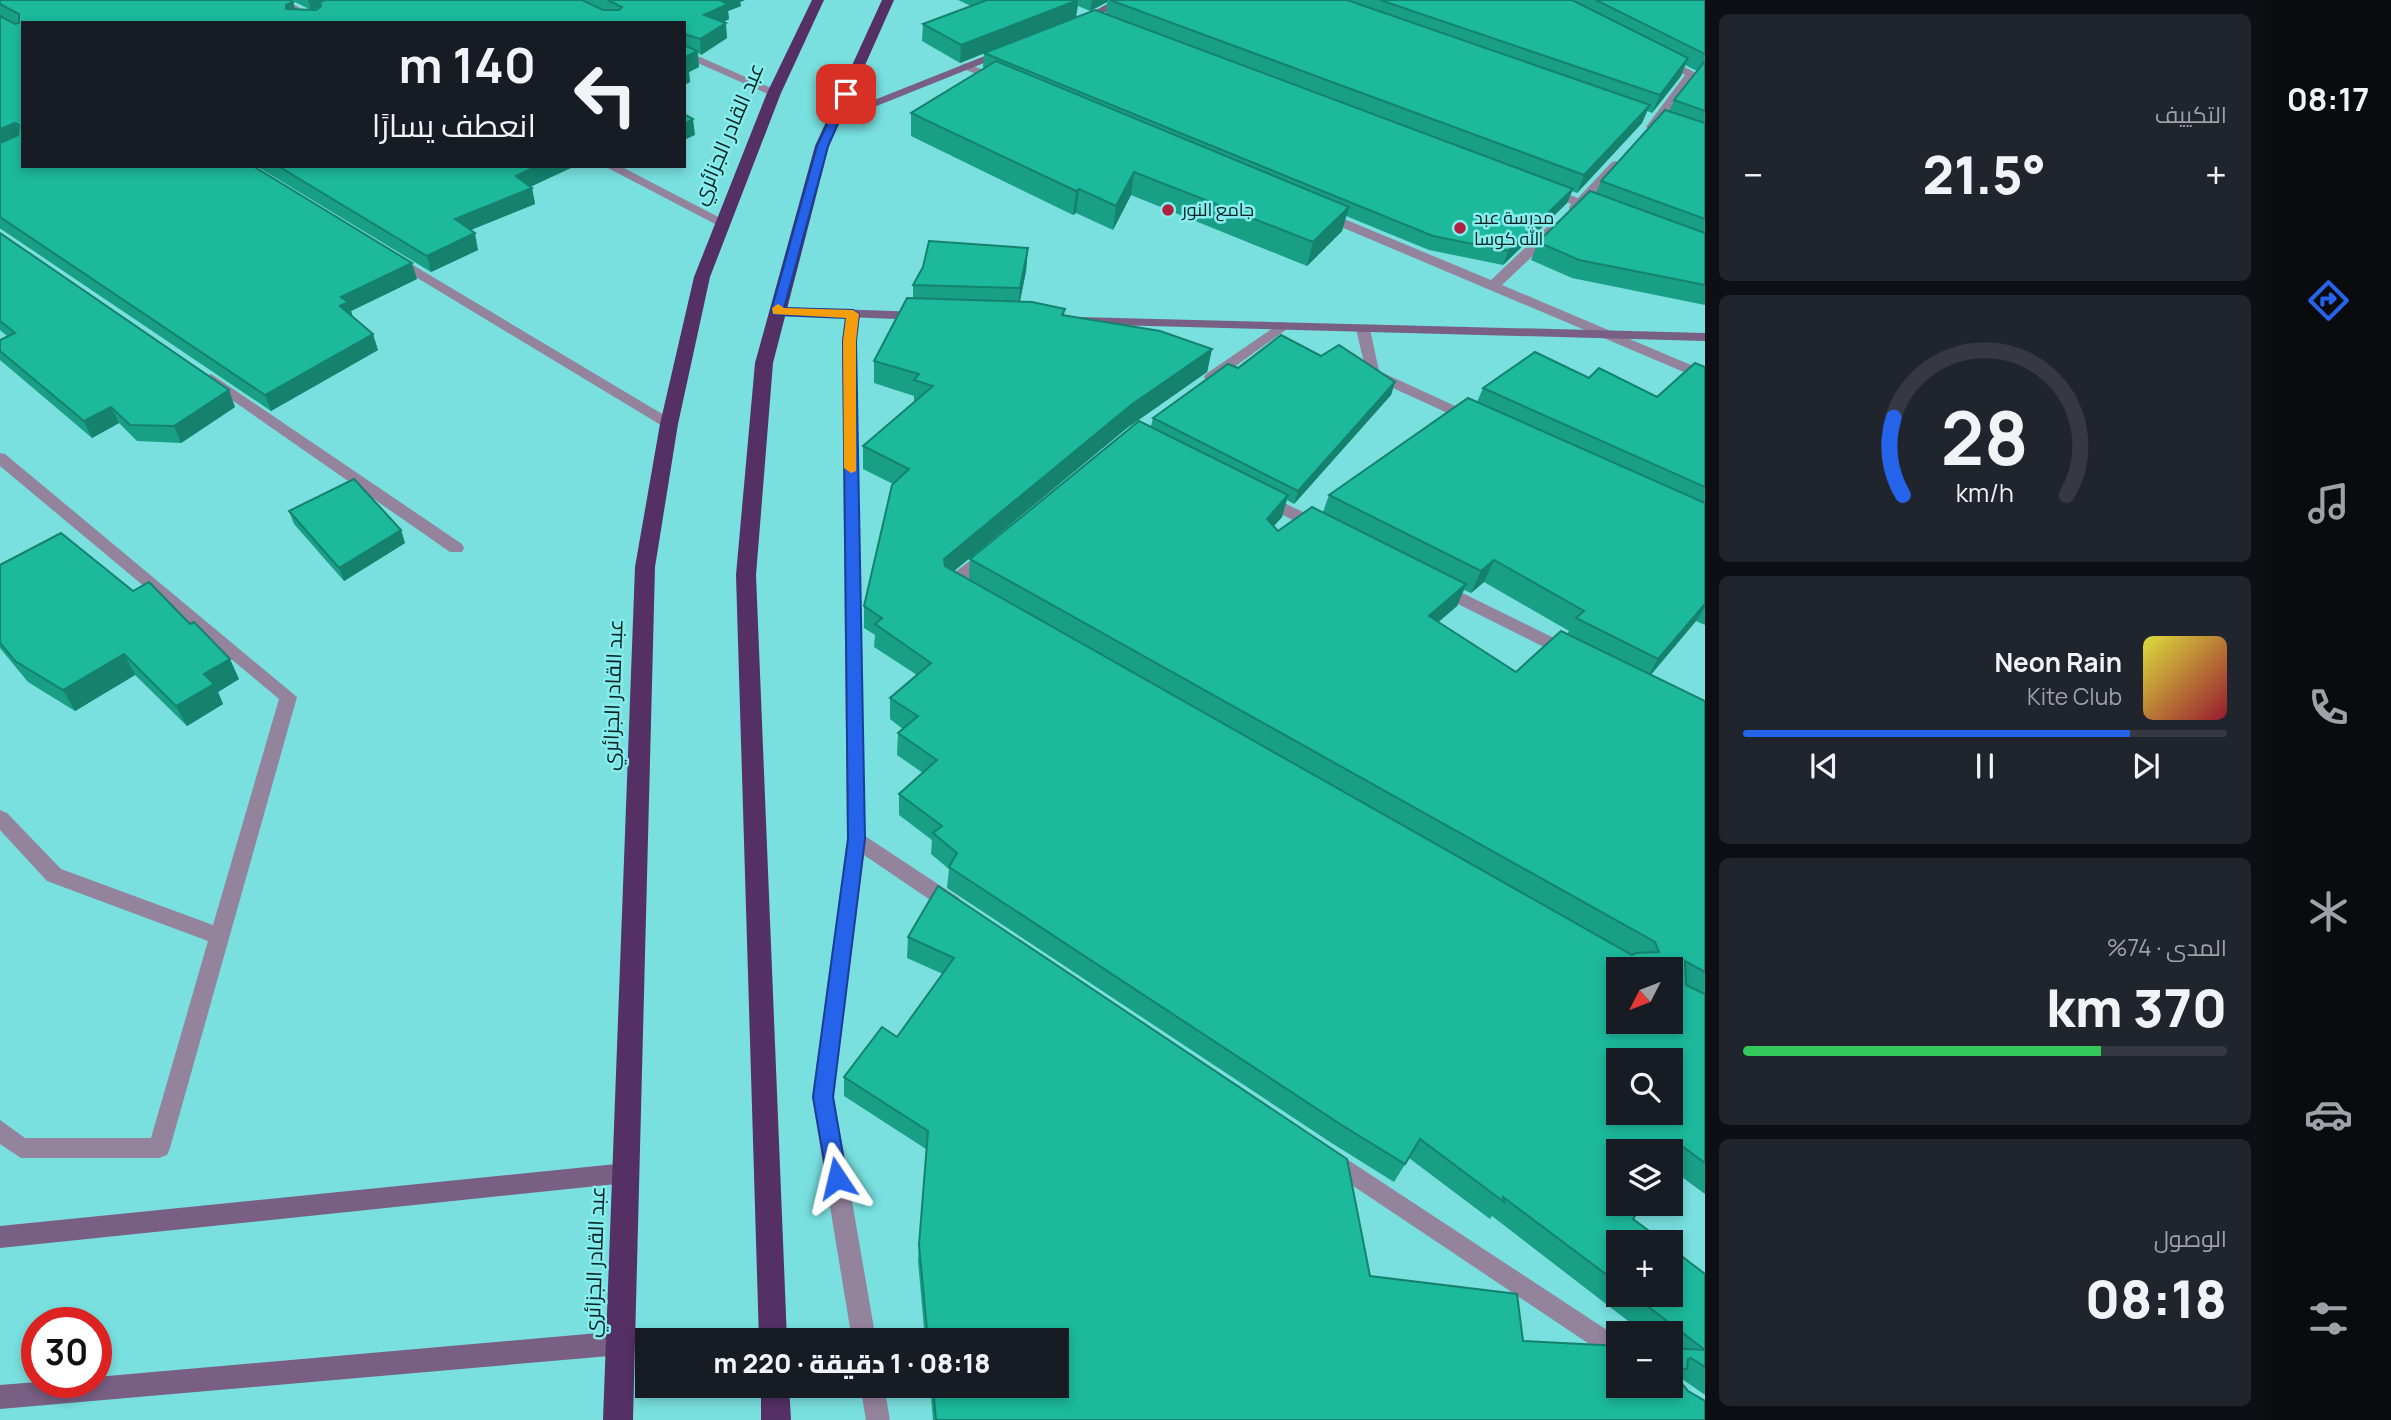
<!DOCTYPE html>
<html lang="ar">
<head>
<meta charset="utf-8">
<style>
  body { margin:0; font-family:Manrope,Cairo,sans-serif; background:#20242c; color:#f1f3f6; direction:rtl; height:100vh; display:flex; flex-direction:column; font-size:26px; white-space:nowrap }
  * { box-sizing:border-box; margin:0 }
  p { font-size:23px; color:#9ea1a6 }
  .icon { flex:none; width:38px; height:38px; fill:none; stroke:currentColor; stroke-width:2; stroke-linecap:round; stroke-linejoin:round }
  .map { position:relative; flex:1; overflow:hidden; direction:ltr }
  .details { display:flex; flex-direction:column; gap:14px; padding:14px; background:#0d0f14; width:560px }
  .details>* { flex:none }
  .top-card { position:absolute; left:21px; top:21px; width:665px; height:147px; border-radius:0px; box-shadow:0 4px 10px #0003; direction:rtl; background:#171b24; color:#f1f3f6; overflow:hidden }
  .needle { width:46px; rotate:228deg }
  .buttons { position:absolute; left:1606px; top:957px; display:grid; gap:14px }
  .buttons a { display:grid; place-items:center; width:77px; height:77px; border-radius:0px; background:#171b24; box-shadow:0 4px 10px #0003; font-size:35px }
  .speed { position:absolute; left:21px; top:1307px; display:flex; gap:14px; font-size:35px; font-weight:700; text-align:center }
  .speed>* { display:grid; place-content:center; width:91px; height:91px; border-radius:50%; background:#171b24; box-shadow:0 4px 10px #0003; line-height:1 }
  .speed .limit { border:10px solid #d22; background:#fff; color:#111 }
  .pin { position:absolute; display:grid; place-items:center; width:60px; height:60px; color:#fff; margin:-30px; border-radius:14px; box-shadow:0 4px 10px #0006 }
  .me { position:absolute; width:77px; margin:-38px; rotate:350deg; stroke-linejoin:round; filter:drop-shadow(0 0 5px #0008) }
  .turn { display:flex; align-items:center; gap:24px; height:147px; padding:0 35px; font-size:32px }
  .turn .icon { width:91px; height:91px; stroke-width:2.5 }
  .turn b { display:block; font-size:49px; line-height:60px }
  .big { font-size:52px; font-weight:800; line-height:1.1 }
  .details .tile { flex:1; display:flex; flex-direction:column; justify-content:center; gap:10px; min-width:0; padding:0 24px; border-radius:10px; background:#20242c }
  .details .dial { align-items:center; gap:0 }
  .dial svg { height:182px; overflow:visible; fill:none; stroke:#363941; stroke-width:7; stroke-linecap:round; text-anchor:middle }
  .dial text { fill:#f1f3f6; stroke:none }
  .song { display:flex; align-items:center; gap:21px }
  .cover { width:84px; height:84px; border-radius:10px; background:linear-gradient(135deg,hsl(60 70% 55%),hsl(350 70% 35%)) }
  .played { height:7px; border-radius:4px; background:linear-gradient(90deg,#2563eb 80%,#363941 80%) }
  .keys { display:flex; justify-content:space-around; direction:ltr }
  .heat { display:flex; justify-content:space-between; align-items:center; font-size:38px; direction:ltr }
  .charge { height:10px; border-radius:5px; background:linear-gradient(90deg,#34c759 74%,#363941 0) }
  .trip { position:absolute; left:635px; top:1328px; width:434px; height:70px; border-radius:0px; background:#171b24; box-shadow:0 4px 10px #0003; font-weight:800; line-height:70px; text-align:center; direction:rtl }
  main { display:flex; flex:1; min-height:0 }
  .dock { display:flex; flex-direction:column; width:126px; justify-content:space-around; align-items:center; background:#090b0e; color:#9ea1a6 }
  .dock .icon { width:49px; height:49px }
  .dock .selected { color:#2563eb }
  .dock b { font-size:32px; color:#f1f3f6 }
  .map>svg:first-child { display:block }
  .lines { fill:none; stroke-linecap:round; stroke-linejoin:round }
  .street { fill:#94839c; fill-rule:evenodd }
  .secondary { fill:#795f84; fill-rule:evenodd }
  .highway { fill:#543064; fill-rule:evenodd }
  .wall { fill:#189f86; fill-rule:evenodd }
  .shaded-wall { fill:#14826d }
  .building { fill:#1cb99c; stroke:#14826d; stroke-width:2; fill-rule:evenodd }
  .route { fill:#2563eb; stroke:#184099; stroke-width:2 }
  .slow { fill:#f59e0b }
  .poi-dot { fill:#b21f40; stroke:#87ecec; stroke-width:2.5 }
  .labels { text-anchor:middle; stroke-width:5; stroke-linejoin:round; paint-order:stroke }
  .far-poi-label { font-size:18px; fill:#022424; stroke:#87ecec; text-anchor:start }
  .street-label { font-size:21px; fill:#022424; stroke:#87ecec }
</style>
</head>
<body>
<main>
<nav class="dock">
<b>08:17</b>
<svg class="icon selected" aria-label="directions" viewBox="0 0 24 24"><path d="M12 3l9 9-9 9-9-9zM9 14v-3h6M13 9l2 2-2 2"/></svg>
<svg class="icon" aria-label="music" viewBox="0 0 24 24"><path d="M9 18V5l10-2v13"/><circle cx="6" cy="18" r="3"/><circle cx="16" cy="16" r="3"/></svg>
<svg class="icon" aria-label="phone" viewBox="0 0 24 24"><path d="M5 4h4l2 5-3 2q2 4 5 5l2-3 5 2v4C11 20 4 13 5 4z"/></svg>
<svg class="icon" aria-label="climate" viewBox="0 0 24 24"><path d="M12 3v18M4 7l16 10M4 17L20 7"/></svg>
<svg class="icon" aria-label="car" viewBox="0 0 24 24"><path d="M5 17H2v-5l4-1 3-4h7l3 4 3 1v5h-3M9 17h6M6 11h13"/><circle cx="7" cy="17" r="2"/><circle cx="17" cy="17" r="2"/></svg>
<svg class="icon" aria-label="filters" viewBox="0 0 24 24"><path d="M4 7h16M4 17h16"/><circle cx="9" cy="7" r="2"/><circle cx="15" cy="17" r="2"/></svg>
</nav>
<section class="details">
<div class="tile"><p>التكييف</p>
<div class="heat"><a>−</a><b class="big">21.5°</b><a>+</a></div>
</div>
<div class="tile dial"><svg viewBox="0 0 100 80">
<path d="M14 69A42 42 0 1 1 86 69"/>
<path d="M14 69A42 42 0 0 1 10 35" stroke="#2563eb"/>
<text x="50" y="56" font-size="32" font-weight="700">28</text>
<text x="50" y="72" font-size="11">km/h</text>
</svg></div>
<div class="tile">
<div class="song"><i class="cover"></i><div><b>Neon Rain</b><p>Kite Club</p></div></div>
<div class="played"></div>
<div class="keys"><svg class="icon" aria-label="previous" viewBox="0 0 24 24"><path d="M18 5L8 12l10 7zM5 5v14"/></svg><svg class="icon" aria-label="pause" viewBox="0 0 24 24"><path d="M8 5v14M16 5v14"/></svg><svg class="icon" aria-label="next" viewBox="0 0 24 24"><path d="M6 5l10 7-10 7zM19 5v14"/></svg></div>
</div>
<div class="tile"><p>المدى · 74%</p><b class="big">370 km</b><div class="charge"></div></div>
<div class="tile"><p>الوصول</p><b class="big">08:18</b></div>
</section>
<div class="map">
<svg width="1705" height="1420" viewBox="0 0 1705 1420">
  <rect width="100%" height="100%" fill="#79dfdf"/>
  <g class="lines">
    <!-- street -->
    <g class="street">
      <polygon points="272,0 285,0 328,23 314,23"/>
      <polygon points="684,50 778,91 780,93 770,95 684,57"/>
      <polygon points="1659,58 1667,58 1698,74 1656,130 1652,131 1646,127 1685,75 1659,62"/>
      <polygon points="966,63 1005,79 1007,81 997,83 962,68 960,66"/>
      <polygon points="1616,161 1622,165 1588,202 1605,208 1605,214 1600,215 1582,208 1570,211 1569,208 1571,204 1542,191 1548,187 1578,198 1612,162"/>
      <polygon points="604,166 620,166 728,222 722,226 717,225"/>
      <polygon points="1325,211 1491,280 1547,227 1557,227 1557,233 1502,285 1705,371 1705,381 1320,218 1319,215"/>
      <polygon points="396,255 674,421 676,424 669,429 664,427 391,262 389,259"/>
      <polygon points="853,310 860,314 856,341 865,836 959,898 962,904 959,910 952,912 945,910 864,855 834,1097 876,1340 852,1340 812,1097 847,840 842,341 846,314"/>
      <polygon points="1282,322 1287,323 1287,329 1216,380 1206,380 1204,377 1206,374"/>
      <polygon points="1363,325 1370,329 1379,371 1477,416 1479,419 1477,422 1467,422 1367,376 1356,329"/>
      <polygon points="211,374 462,544 464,548 462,552 450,552 206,382 204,379 206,376"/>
      <polygon points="0,453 5,454 297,697 170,1148 167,1155 159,1158 21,1158 0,1144 0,1120 25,1138 151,1138 208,941 47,881 0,830 0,810 7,813 61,869 213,925 279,699 0,466"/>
      <polygon points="1265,494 1324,522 1326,526 1324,530 1312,530 1260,503 1257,499"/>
      <path d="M988,547L996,553L964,582L969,587L967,591C959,594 948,591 944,583L946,579Z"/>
      <polygon points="1440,582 1574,648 1576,652 1568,658 1562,656 1434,592 1432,588 1434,584"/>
      <polygon points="1330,1148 1619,1338 1619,1364 1322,1165 1319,1158 1322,1151"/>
      <polygon points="860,1386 884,1386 890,1420 866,1420"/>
    </g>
    <!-- secondary -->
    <g class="secondary">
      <polygon points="1115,0 1129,0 1084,23 1075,21"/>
      <polygon points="1005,48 1011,51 1009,53 839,121 829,118"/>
      <polygon points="777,307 921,312 928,316 921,320 772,314 772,308"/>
      <polygon points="1079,317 1705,333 1705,341 1074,324 1074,318"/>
      <polygon points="626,1163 634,1166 637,1173 634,1180 626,1183 0,1248 0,1226"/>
      <polygon points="621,1331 629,1335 633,1343 629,1351 621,1355 0,1409 0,1385 37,1382 96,1382 96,1377"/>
    </g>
    <!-- highway -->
    <g class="highway">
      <polygon points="812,0 824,0 781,93 710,277 678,424 655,567 633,1420 603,1420 635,567 660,424 694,277 767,93"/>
      <polygon points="882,0 894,0 829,146 773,363 756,575 787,1340 759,1340 736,575 755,363 815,146"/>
      <polygon points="761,1386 789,1386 791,1420 761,1420"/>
    </g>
  </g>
  <!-- wall -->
  <g class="wall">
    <polygon points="0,0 293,2 295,10 311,10 291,0 745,0 740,2 741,6 728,11 729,19 723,22 727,38 701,55 698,53 699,67 689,72 690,82 684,85 684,23 23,23 417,279 351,311 353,317 378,350 271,411 1,229 0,229"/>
    <path d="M958,0H1705V305L1572,278L1531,260L1538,242L1596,193L1601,181L1669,111L1674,100L1697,71L1685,65L1681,76L1652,113L1647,111L1642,123L1577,193L1572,191L1567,203L1503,265L1429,250L1346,216L1342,231L1307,266L1131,195L1113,230L1076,213L1073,215L911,136V113L986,68L983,67L984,53L960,63L922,41L923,24L971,6ZM1107,2L1106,14L1076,17L1078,6L1090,11Z"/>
    <polygon points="256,166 575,166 530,187 532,188 535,204 471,230 478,250 431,272"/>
    <polygon points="0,233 235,407 181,443 137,441 119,423 92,438 0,360 0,340 7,336 0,330"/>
    <path d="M1028,248L1026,271L1020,301L1065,309L1064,315L1212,349L1207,372L1127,428L954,571L969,579L970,559L1151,426L1153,418L1238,368L1321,356L1395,382L1391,395L1294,504L1287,500L1282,517L1274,526L1278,531L1323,512L1329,495L1477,402L1483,388L1589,378L1657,397L1705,367V625L1696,621L1651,675L1705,701V1194L1671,1169V1152L1619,1242V1295H1671L1705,1274V1395L1678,1376L1677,1377L1705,1420H933L930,1386H1057V1340H925L918,1261L926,1149L844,1096V1077L897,1037L943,974L907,958L908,937L938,886L1370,1276L1523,1341L1671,1386V1334H1645L1492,1216L1490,1219L1409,1158L1394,1182L1330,1142L947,888L949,869L931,854L932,840L899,815V794L923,773L897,755L898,733L903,729L890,719V698L917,675L874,647L875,635L864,628V606L893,484L863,469V446L914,403V396L874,383V361L913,298V285ZM1484,582L1569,631L1567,634L1516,672L1438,622L1457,606L1464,590L1471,593Z"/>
    <polygon points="289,511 401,530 405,543 344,581 294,524"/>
    <polygon points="0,565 239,679 218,692 223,704 187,726 135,675 75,711 28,682 0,648"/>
  </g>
  <!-- shaded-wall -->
  <g class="shaded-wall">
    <polygon points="308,0 333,0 311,10"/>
    <polygon points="719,0 745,0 740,2 741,6 728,11 729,19 705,31 704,15"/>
    <polygon points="1078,0 1076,17 960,63 961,45"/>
    <polygon points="1092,0 1108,0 1107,2 1090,11"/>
    <polygon points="293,2 297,17 286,9 286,5"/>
    <polygon points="726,23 727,38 701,55 700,39"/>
    <polygon points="697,51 699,67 689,72 690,82 684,85 684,58"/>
    <polygon points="1688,58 1681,76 1652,113 1660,95"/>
    <polygon points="1650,105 1642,123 1577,193 1584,175"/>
    <polygon points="693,119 695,135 684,140 684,124"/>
    <polygon points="15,123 22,139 0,148 0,129"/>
    <polygon points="537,166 575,166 519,192 516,176"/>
    <polygon points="1134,172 1131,195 1113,230 1116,206"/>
    <polygon points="532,188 535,204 458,235 455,219"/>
    <polygon points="1079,189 1076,213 1073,215 1076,191"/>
    <polygon points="1573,189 1567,203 1503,265 1508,251"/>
    <polygon points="1349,207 1342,231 1307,266 1313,242"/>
    <polygon points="475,233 478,250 431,272 427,256"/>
    <polygon points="1028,248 1026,271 1018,311 1020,288"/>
    <polygon points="412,263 417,279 351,311 353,318 340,306 341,297"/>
    <polygon points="373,334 378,350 271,411 265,395"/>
    <polygon points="1212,349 1207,372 1127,428 942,581 944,559 1131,405"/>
    <polygon points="1395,382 1391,395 1294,504 1298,491"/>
    <polygon points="229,390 235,407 181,443 174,426"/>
    <polygon points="111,407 119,423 92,438 84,421"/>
    <polygon points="1288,495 1282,517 1260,541 1267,519"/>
    <polygon points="401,530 405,543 344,581 339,568"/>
    <polygon points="1494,560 1484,582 1471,593 1481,571"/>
    <polygon points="1466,584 1457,606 1420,638 1429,616"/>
    <polygon points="1705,604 1705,606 1696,621 1645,681 1658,659"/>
    <polygon points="124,654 135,675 75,711 63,690"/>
    <polygon points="230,659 239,679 218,692 223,704 187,726 176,706 204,674"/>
  </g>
  <!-- building -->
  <g class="building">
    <polygon points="0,0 290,0 293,2 286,5 286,9 316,10 321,6 320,2 325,0 582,0 603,10 619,10 622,7 608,0 720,0 728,4 704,15 726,23 700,39 684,34 684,23 23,23 23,166 253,166 412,263 341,297 348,302 340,306 373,334 265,395 0,217 0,143 18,135 19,125 15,123 0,129 0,16 15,24 19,23 19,14 0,4"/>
    <polygon points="987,0 1078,0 961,45 923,24"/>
    <polygon points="1110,0 1347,0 1650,105 1584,175"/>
    <polygon points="1380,0 1572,0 1688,58 1660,95"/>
    <polygon points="1596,0 1705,0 1705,54"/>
    <polygon points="1095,10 1573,189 1508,251 1433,236 984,53"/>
    <polygon points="684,45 697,51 684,58"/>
    <polygon points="996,61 1349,207 1313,242 1134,172 1116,206 1079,189 1076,191 911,113"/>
    <polygon points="1705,61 1705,111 1674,100"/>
    <polygon points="1665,110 1705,123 1705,219 1601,181"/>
    <polygon points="684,114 693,119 684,124"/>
    <polygon points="278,166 537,166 516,176 532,188 455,219 475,233 427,256"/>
    <polygon points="1590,191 1705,233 1705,285 1579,260 1538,242"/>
    <polygon points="0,233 229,390 174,426 130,425 111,407 84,421 0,351 0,340 15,333 0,321"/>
    <polygon points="929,241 1028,248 1020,288 913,285 923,267"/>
    <path d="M907,298L1032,302L1065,309L1062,315L1160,331L1212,349L1131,405L944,559L945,566L1632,955L1636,953L1659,952L1655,942L970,559L1139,421L1288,495L1267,519L1278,531L1312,507L1466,584L1429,616L1516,672L1561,631L1705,701V972L1685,961L1686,985L1705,994V1163L1683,1147L1671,1164V1152H1619V1204H1643L1633,1219L1664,1242H1619V1284L1503,1197L1504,1202L1420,1139L1405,1164L1340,1124L949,867L957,853L933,833L942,826L899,794L937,760L898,733L918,716L890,698L931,663L875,624L882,618L864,606L892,485L909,469L863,446L933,386L914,380L919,374L874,361ZM1619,970H1671V1022H1619ZM1619,1060H1671V1113H1619Z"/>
    <polygon points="1281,335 1321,356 1339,345 1395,382 1298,491 1153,418 1228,364 1238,368"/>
    <polygon points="1535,352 1589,378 1599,368 1657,397 1695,363 1705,367 1705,487 1483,388"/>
    <polygon points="1468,398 1705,503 1705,604 1658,659 1576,618 1584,611 1494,560 1481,571 1329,495"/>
    <polygon points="354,479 401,530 339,568 289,511"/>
    <polygon points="61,533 133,591 149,582 190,624 194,622 230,659 204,674 214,684 176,706 124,654 63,690 15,661 0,643 0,565"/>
    <polygon points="938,886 1347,1159 1370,1276 1517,1294 1523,1341 1619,1346 1619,1386 1671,1386 1671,1348 1705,1350 1705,1367 1691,1358 1688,1359 1687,1369 1676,1369 1673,1373 1688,1391 1705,1401 1705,1420 936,1420 933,1386 1057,1386 1057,1340 928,1340 919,1245 928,1131 844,1077 882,1027 897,1037 954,958 908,937"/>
    <polygon points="1671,1248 1705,1274 1705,1350 1633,1295 1671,1295"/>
  </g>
  <!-- route -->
  <polygon class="route" points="846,91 851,94 828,146 784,308 853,310 859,314 856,341 865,839 833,1097 847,1178 844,1185 837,1187 830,1185 827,1178 813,1097 848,839 843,341 846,318 777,315 771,312 817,146 841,94"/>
  <!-- slow -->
  <polygon class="slow" points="778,304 784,308 853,310 859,314 856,341 856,471 851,473 844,468 843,341 846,318 773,314 772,308"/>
  <!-- markers -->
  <g class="poi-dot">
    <circle cx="1168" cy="210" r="7"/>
    <circle cx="1460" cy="228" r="7"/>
  </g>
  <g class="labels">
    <!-- far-poi labels -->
    <g class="far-poi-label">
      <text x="1182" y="216">جامع النور</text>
      <text x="1474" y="224">مدرسة عبد<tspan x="1474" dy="21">الله كوسا</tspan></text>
    </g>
    <!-- street labels -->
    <g class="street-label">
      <text transform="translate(728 134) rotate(-67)" y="7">عبد القادر الجزائري</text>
      <text transform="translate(613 695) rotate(-88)" y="7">عبد القادر الجزائري</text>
      <text transform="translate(595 1262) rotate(-88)" y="7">عبد القادر الجزائري</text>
    </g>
  </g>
</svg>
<div class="buttons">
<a><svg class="needle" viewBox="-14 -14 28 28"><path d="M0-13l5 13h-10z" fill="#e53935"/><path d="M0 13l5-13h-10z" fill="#9ea1a6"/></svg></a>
<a><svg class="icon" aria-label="search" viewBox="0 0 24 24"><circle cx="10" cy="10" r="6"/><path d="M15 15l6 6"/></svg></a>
<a><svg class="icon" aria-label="layers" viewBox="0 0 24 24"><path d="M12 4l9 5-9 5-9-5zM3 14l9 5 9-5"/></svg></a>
<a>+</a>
<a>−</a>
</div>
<div class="speed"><div class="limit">30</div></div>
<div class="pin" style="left:846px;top:94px;background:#d93025"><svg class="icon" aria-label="arrive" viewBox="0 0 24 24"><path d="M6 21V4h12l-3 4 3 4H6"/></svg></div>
<svg class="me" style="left:837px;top:1178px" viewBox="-20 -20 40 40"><path d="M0-17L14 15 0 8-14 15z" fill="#2563eb" stroke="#fff" stroke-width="4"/></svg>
<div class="trip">08:18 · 1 دقيقة · 220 m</div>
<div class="top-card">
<div class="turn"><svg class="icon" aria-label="left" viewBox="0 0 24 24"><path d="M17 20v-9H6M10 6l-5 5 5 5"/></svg><div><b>140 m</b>انعطف يسارًا</div></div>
</div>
</div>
</main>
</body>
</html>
